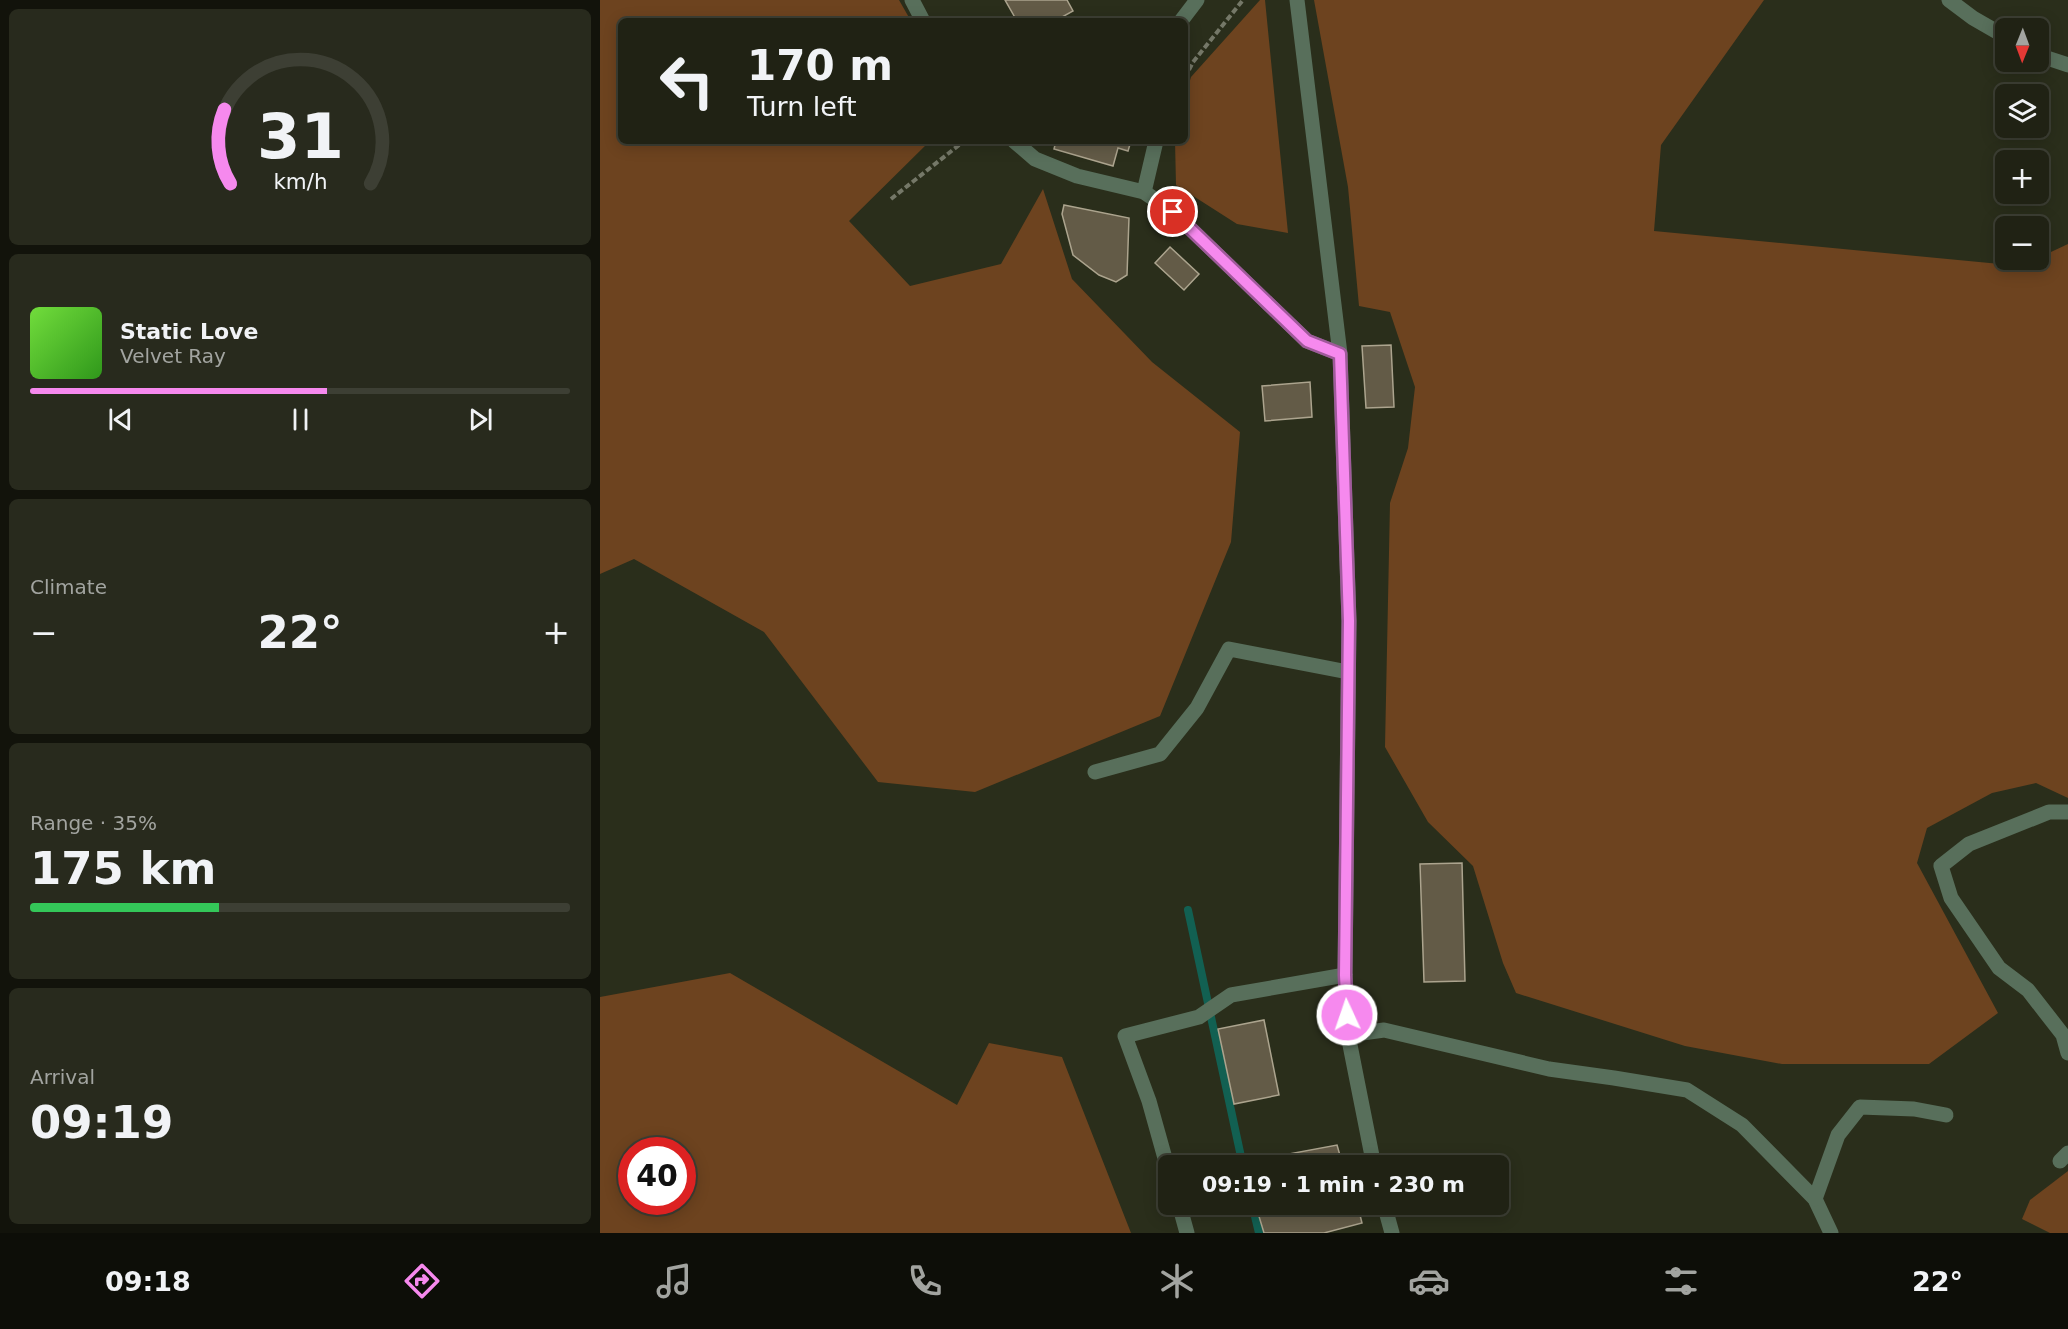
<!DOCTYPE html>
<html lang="en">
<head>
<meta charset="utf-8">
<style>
  body { margin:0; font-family:"DejaVu Sans",sans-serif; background:#282a1d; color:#f1f3f6; height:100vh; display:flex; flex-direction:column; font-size:22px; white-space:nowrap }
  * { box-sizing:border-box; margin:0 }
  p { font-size:20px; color:#a2a4a0 }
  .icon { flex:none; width:33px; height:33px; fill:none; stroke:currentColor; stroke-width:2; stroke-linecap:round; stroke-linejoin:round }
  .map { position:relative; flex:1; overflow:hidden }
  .drawer { display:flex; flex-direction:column; gap:9px; padding:9px; background:#12130b; width:600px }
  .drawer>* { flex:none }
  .top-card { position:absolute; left:18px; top:18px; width:570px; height:126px; border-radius:9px; box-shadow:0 3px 15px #0003,0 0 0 2px #3d3f34; background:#202214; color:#f1f3f6; overflow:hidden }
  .needle { width:39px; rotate:181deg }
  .buttons { position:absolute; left:1395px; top:18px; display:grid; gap:12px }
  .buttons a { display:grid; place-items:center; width:54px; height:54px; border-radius:9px; background:#202214; box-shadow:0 3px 15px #0003,0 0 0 2px #3d3f34; font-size:30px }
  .speed { position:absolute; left:18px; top:1137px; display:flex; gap:12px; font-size:30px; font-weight:700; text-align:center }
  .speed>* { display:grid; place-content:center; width:78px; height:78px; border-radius:50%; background:#202214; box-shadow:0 3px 15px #0003,0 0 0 2px #3d3f34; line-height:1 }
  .speed .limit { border:9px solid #d22; background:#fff; color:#111 }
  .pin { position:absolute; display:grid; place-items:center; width:51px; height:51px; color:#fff; margin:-26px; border:3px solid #fff; border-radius:50%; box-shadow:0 2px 6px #0007 }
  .me { position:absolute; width:66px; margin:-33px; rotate:357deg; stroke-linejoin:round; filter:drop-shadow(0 0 4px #0008) }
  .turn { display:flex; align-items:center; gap:21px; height:126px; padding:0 30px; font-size:27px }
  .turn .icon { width:78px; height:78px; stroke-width:2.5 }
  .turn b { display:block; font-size:42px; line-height:51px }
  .big { font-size:45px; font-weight:700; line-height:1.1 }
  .drawer .card { flex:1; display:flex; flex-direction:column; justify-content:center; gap:9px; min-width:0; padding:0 21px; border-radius:9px; background:#282a1d }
  .drawer .dial { align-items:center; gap:0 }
  .dial svg { height:156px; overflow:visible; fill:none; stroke:#3d3f34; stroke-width:7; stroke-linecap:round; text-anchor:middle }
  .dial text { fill:#f1f3f6; stroke:none }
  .song { display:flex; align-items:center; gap:18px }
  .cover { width:72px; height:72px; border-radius:9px; background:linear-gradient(135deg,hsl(100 70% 55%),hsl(110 70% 35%)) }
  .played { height:6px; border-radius:3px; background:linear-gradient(90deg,#f689ee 55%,#3d3f34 55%) }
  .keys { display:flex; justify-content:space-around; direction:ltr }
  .heat { display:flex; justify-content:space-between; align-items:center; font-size:33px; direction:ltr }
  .charge { height:9px; border-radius:4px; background:linear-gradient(90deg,#34c759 35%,#3d3f34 0) }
  .trip { position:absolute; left:558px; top:1155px; width:351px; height:60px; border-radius:9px; background:#202214; box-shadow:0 3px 15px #0003,0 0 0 2px #3d3f34; font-weight:700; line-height:60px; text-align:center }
  .dock { display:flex; height:96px; justify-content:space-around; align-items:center; background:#0d0e08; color:#a2a4a0 }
  .dock .icon { width:42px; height:42px }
  .dock .active { color:#f689ee }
  .dock b { font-size:27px; color:#f1f3f6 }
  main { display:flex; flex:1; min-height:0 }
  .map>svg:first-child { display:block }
  .green { fill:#6d431f; fill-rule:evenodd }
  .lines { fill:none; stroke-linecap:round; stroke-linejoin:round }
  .stream { stroke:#126052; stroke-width:8 }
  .building { fill:#635b47; stroke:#aca48e; stroke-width:1.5 }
  .path { stroke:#757868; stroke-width:4; stroke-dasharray:6 3; stroke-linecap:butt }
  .minor { stroke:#586f5b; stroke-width:15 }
  .route-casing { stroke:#a0599b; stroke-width:15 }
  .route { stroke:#f689ee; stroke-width:10 }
</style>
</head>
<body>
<main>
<section class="drawer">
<div class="card dial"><svg viewBox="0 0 100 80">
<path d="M14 69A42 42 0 1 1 86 69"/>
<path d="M14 69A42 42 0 0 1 11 31" stroke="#f689ee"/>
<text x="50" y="56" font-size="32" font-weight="700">31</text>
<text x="50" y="72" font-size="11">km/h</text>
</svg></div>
<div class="card">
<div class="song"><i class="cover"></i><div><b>Static Love</b><p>Velvet Ray</p></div></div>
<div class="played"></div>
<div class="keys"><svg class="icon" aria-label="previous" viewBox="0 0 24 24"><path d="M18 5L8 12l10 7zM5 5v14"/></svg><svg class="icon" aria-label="pause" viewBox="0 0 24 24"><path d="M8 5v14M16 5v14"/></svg><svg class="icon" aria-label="next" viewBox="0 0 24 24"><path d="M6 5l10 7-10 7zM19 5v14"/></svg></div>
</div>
<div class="card"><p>Climate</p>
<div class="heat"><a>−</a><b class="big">22°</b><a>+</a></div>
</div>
<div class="card"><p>Range · 35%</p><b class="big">175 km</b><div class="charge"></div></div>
<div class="card"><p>Arrival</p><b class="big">09:19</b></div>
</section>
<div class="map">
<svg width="1468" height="1233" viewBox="0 0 1468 1233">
  <rect width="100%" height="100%" fill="#2a2e1b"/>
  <!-- green -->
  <g class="green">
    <polygon points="0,0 299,0 311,21 21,21 21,141 330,141 249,221 310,286 401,264 443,189 472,279 552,362 640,432 631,542 560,716 375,792 278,782 164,632 34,559 0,574"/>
    <polygon points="660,0 665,0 688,233 637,224 576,185 575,141 585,141 585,97 591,77"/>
    <polygon points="714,0 1164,0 1061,145 1054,231 1421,266 1468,244 1468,798 1436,783 1392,793 1327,828 1317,863 1398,1013 1329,1064 1182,1064 1085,1046 916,993 903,963 873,866 828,822 785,747 790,503 808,448 815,387 790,312 759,306 748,187"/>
    <path d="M130,973L357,1105L389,1043L462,1057L531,1233H0V997ZM32,1150H82V1202H32Z"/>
    <polygon points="1468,1171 1468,1233 1450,1233 1422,1219 1430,1200"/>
  </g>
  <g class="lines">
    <!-- stream -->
    <g class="stream">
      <polyline points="588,910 643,1166"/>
      <polyline points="652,1204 659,1233"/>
    </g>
  </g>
  <!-- building -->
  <g class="building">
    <polygon points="405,0 467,0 473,11 455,21 417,21"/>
    <polygon points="456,141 531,141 528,151 518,148 513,166 454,149"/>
    <polygon points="464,205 529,218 527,275 516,282 499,275 473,255 462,214"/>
    <polygon points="570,247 599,274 584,290 555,263"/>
    <polygon points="791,345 794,407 766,408 762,346"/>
    <polygon points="710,382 712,417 665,421 662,386"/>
    <polygon points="862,863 865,981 824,982 820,864"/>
    <polygon points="664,1020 679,1095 634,1104 618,1029"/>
    <polygon points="737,1145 743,1166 653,1166 652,1161"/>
    <polygon points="690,1204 742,1204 744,1214 759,1211 762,1223 724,1233 664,1233 658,1213"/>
  </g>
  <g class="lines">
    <!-- path -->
    <g class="path">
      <polyline points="585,78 593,62 643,0"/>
      <polyline points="291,199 364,141"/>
    </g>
    <!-- minor -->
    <g class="minor">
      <polyline points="312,0 323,21"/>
      <polyline points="697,0 740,354 749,621 745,975 748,1035 774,1166"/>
      <polyline points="1349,0 1373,18 1406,37"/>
      <polyline points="581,21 597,0"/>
      <polyline points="1438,55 1468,65"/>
      <polyline points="414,141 435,159 477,176 544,192 573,212 707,341 740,354"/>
      <polyline points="544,192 556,141"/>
      <polyline points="495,772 560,754 597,708 629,649 748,672"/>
      <polyline points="1468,812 1449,812 1369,844 1341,866 1351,898 1399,968 1428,990 1463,1035 1468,1053"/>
      <polyline points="748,1035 784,1030 949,1069 1014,1078 1087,1090 1142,1125 1215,1199 1231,1233"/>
      <polyline points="1460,1161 1468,1153"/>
      <polyline points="568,1169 549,1101 525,1036 599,1017 631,995 745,975"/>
      <polyline points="1215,1199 1238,1135 1260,1107 1314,1109 1346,1115"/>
      <polyline points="579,1204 587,1233"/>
      <polyline points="784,1204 792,1233"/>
    </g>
  </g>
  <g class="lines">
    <defs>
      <polyline id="route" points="573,212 707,341 740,354 749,621 745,975 747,1015"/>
    </defs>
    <!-- route casing -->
    <use href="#route" class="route-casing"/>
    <!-- route -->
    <use href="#route" class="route"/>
  </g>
</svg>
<div class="buttons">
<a><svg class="needle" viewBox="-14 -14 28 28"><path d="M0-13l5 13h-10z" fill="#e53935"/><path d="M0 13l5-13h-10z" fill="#a2a4a0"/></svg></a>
<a><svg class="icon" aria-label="layers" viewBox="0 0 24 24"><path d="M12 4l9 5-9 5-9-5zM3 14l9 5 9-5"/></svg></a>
<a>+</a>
<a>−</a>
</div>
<div class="speed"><div class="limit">40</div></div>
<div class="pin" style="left:573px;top:212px;background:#d93025"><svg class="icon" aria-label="arrive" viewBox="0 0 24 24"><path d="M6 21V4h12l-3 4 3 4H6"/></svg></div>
<svg class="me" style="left:747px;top:1015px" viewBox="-20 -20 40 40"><circle r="17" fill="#f689ee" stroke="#fff" stroke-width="3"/><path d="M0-11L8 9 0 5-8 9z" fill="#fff"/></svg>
<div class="trip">09:19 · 1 min · 230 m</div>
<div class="top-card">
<div class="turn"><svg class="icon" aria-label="left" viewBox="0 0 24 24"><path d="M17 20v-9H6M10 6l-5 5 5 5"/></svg><div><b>170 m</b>Turn left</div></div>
</div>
</div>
</main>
<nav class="dock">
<b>09:18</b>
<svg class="icon active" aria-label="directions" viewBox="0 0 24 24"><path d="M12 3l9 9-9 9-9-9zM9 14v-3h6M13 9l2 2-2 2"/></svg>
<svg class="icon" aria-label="music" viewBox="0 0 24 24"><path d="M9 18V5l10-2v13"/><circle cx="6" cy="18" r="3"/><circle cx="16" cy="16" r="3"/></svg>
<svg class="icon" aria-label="phone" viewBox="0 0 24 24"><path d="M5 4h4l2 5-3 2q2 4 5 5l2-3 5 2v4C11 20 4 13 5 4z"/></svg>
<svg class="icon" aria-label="climate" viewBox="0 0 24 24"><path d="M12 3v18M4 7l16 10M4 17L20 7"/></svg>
<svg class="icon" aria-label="car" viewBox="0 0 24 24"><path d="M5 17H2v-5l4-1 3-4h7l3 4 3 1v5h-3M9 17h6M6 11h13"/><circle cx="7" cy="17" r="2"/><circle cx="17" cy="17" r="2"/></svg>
<svg class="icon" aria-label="filters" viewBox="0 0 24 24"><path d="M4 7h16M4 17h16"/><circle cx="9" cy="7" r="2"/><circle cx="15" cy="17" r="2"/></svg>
<b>22°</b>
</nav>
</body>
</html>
